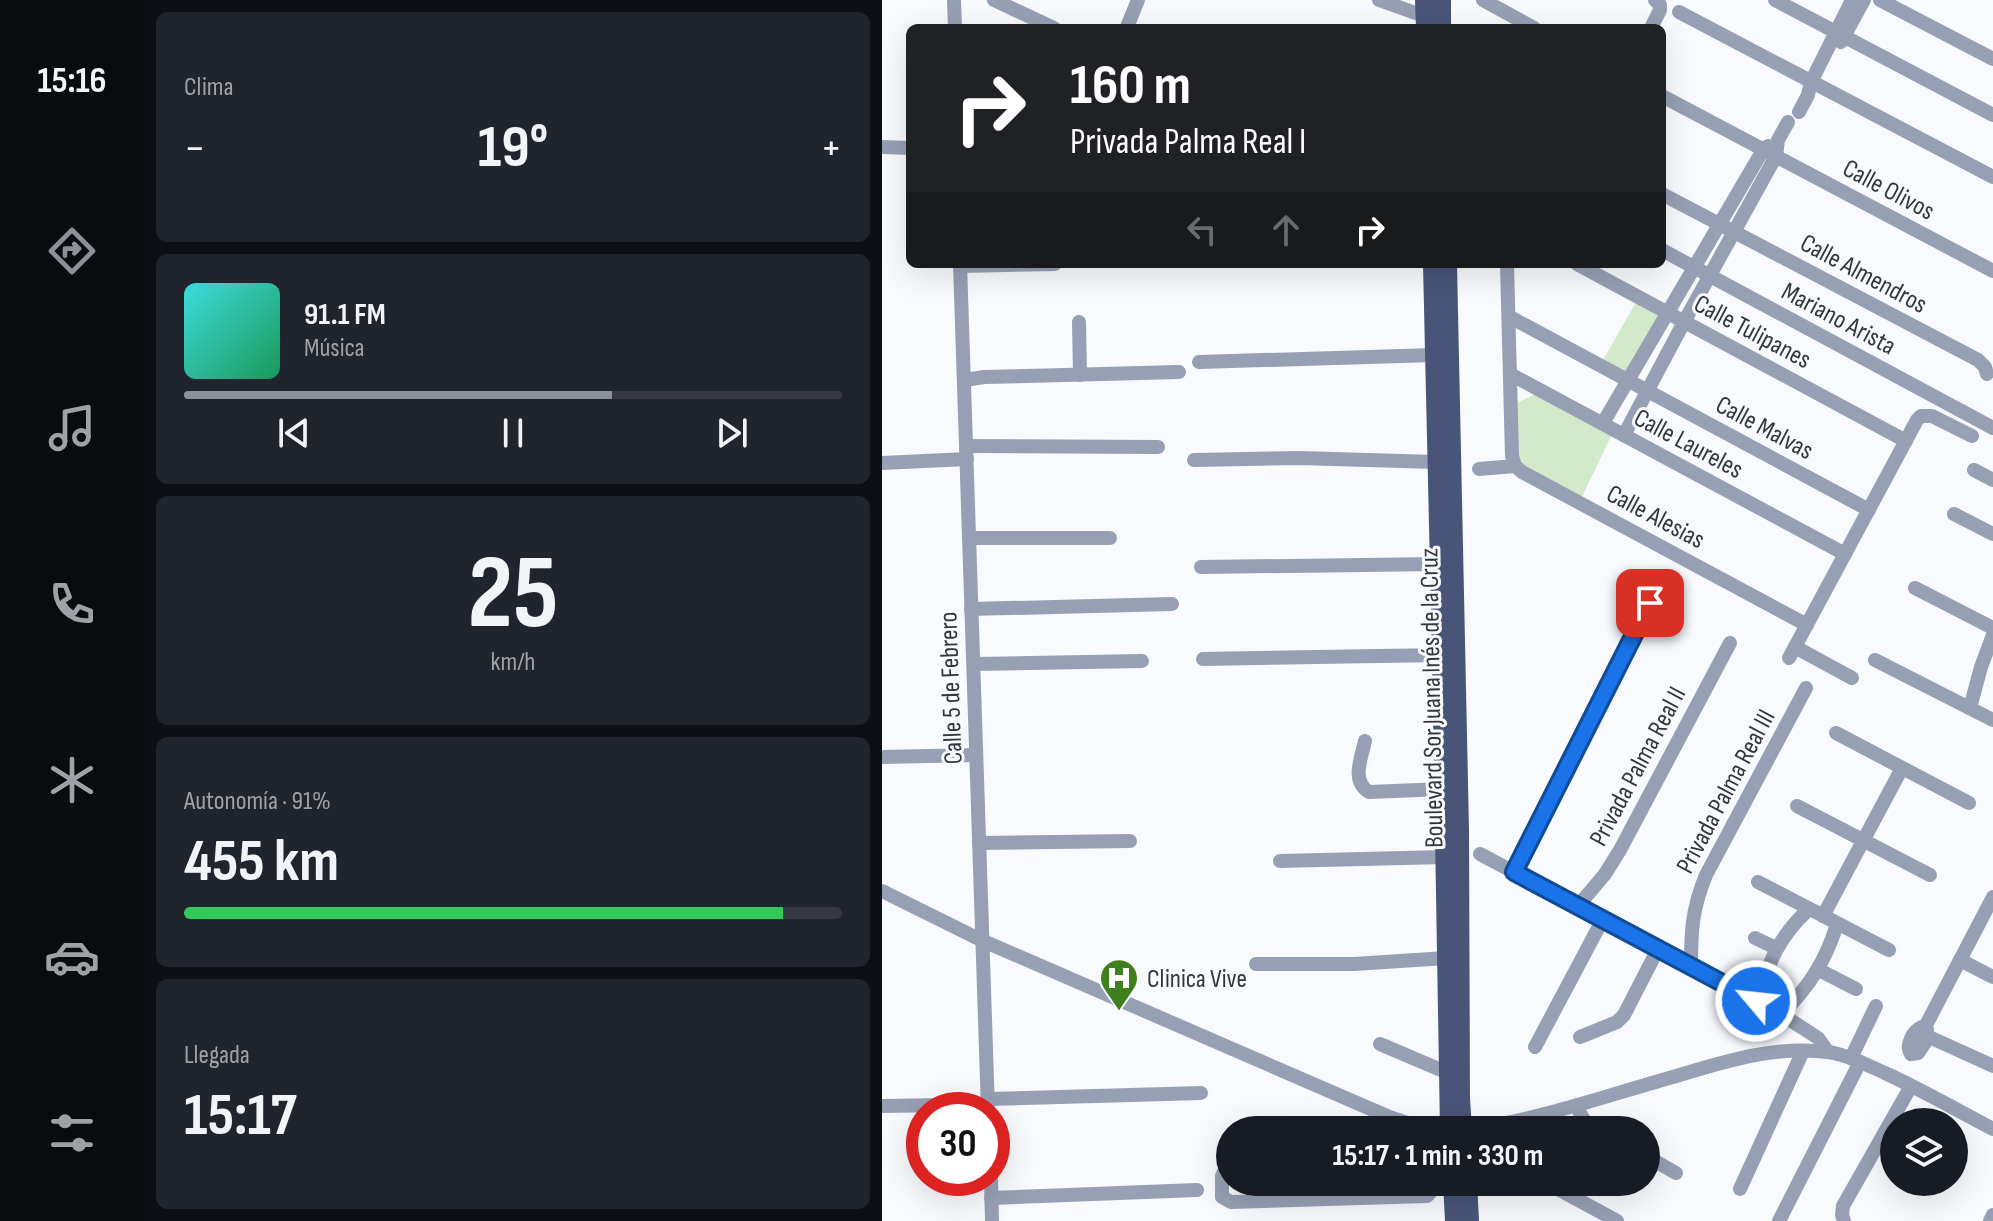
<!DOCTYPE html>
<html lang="es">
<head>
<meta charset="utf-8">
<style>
  body { margin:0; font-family:"Sofia Sans Condensed",sans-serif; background:#20242c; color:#f1f3f6; height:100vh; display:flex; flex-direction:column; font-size:30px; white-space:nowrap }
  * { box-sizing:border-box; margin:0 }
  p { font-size:26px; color:#9ea1a6 }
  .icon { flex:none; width:44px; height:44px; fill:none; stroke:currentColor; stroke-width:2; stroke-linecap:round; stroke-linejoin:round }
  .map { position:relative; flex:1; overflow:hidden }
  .details { display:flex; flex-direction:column; gap:12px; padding:12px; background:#0d0f14; width:738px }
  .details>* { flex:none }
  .guide { position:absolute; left:24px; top:24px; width:760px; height:244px; border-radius:12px; box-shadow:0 8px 32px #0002; background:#202124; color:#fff; overflow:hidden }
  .buttons { position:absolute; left:998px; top:1108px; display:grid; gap:16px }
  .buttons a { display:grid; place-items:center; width:88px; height:88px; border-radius:50%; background:#171b24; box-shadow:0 8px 32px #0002; font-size:40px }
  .speed { position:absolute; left:24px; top:1092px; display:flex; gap:16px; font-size:40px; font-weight:700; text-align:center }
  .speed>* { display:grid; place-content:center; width:104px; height:104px; border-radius:50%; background:#171b24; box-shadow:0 8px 32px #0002; line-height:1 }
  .speed .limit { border:12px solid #d22; background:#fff; color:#111 }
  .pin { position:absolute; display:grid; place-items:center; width:68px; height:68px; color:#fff; margin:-34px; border-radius:16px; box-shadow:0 4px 12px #0006 }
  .me { position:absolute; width:88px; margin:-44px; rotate:298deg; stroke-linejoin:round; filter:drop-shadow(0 0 6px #0008) }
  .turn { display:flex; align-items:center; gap:28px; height:168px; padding:0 32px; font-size:36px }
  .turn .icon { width:104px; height:104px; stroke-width:2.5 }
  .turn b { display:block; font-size:56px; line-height:68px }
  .lanes { display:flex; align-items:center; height:76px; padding:0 32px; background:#0003; justify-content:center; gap:40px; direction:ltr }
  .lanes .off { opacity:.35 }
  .big { font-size:60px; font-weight:700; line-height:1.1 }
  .details .tile { flex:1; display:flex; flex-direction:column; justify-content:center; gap:12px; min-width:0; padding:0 28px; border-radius:12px; background:#20242c }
  .details .dial { align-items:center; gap:0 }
  .dial b { font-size:104px; line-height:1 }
  .song { display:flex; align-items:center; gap:24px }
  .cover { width:96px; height:96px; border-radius:12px; background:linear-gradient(135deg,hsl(180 70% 55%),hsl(150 70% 35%)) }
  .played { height:8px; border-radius:4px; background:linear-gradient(90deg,#8c9099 65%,#363941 65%) }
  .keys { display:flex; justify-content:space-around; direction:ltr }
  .heat { display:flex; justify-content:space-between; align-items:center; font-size:44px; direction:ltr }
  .charge { height:12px; border-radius:6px; background:linear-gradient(90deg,#34c759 91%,#363941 0) }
  .trip { position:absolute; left:334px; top:1116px; width:444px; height:80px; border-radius:40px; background:#171b24; box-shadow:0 8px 32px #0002; font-weight:700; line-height:80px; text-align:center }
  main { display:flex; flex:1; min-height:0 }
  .menu { display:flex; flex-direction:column; width:144px; justify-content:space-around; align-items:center; background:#090b0e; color:#9ea1a6 }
  .menu .icon { width:56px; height:56px }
  .menu .current { color:#8c9099 }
  .menu b { font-size:36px; color:#f1f3f6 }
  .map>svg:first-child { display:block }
  .park { fill:#d2eaca }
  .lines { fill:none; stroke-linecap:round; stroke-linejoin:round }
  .minor { stroke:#979fb4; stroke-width:14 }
  .major { stroke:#485578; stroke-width:18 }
  .route-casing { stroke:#114b97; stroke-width:20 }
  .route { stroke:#1a73e8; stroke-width:14 }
  .labels { text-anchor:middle; stroke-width:6; stroke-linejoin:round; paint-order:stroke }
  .street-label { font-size:26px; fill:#35363b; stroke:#f8fafe }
  .poi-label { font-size:26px; fill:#35363b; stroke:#f8fafe; text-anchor:start }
</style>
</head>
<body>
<main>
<nav class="menu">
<b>15:16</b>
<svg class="icon current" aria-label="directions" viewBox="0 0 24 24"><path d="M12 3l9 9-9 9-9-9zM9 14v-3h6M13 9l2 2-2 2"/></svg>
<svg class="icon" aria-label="music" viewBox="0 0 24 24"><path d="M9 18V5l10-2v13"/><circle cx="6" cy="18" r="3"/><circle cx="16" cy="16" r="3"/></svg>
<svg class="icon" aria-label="phone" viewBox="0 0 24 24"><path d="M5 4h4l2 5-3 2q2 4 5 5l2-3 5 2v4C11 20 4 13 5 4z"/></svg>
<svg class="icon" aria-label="climate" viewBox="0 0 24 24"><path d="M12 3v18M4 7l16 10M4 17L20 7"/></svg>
<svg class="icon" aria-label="car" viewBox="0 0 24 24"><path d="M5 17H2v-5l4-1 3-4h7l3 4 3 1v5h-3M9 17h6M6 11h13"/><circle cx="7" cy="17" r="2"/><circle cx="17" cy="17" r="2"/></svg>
<svg class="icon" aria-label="filters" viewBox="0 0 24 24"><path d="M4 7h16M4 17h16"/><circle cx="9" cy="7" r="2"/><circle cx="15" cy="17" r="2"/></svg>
</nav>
<section class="details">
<div class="tile"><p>Clima</p>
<div class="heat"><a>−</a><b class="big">19°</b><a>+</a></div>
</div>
<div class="tile">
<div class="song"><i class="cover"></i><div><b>91.1 FM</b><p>Música</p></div></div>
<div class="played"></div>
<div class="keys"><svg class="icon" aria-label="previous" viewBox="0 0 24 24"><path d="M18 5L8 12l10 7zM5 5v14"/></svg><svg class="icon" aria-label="pause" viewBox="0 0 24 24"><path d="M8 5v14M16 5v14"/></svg><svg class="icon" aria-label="next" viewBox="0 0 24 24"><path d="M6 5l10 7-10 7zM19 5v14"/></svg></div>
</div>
<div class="tile dial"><b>25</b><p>km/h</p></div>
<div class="tile"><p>Autonomía · 91%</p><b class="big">455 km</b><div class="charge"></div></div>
<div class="tile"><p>Llegada</p><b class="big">15:17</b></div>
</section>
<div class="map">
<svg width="1111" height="1221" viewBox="0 0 1111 1221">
  <rect width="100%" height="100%" fill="#f8fafe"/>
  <!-- park -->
  <g class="park">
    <polygon points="756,299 782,314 747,375 721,360"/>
    <polygon points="653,394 729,436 699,499 637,466 635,403"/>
  </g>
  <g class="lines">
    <!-- minor -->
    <g class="minor">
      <polyline points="72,0 73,28"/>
      <polyline points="112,0 172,28"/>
      <polyline points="497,0 542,16"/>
      <polyline points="601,0 652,28"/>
      <polyline points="893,0 1111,115"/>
      <polyline points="998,0 1111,59"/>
      <polyline points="797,12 1111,177"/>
      <polyline points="245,27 256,0"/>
      <polyline points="769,28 778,10 778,5 773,0"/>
      <polyline points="959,42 982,0"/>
      <polyline points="780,96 1111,271"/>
      <polyline points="917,112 926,95 929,82 970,0"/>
      <polyline points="0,147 28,148"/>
      <polyline points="780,194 1096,360 1103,367 1105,374"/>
      <polyline points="780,250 1111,428"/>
      <polyline points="78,264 106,1110"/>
      <polyline points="625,264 630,456 633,466"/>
      <polyline points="695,264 1024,441"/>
      <polyline points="78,266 173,264"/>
      <polyline points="628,317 987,510"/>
      <polyline points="197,322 198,375"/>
      <polyline points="317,362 552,355"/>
      <polyline points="628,374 963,554"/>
      <polyline points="83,380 102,377 297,372"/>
      <polyline points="721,423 881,150 886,146"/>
      <polyline points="742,435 802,322 894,156 896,140 906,122"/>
      <polyline points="85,446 276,447"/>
      <polyline points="312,460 417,458 554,462"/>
      <polyline points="0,463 85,459"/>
      <polyline points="597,469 633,466 640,472 925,625"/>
      <polyline points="1092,470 1111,480"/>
      <polyline points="1072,514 1111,534"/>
      <polyline points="87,538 228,538"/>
      <polyline points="319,567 557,564"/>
      <polyline points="1033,588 1111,628"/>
      <polyline points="89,609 290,604"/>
      <polyline points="913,647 970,678"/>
      <polyline points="907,658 1035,420 1039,416 1050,416 1090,436"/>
      <polyline points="321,659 559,655"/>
      <polyline points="993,660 1111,720"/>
      <polyline points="92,664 260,661"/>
      <polyline points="1088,708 1099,667 1111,635"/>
      <polyline points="954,733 1087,803"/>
      <path d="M483,741C479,759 469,781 487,792L562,789"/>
      <polyline points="0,757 94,755"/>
      <polyline points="915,806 1048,875"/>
      <polyline points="97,843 248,841"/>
      <polyline points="598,854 899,1014 936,1038 946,1052"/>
      <polyline points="398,861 563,857"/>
      <polyline points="632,872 768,603"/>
      <polyline points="876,882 1007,950"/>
      <polyline points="0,891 99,940 505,1116 546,1130"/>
      <polyline points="696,906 723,874 738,850 848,643"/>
      <polyline points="941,916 1020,768"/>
      <polyline points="873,938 894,948"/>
      <polyline points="1078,960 1111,977"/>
      <polyline points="374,964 472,964 564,958"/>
      <path d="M809,967C809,931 810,909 824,875L924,688"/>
      <polyline points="937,970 974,989"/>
      <path d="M874,1001C887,963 896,937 927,909"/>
      <path d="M899,1014C927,988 944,960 955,924"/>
      <path d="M1040,1027L1045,1030L1044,1041L1036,1053L1029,1054C1023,1045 1031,1031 1040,1027Z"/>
      <polyline points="1043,1027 1111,897"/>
      <polyline points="1045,1036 1111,1066"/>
      <polyline points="698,1037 735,1022 742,1015 776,949"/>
      <polyline points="498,1044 566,1073"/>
      <polyline points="653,1047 721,919"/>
      <polyline points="969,1058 994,1006"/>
      <polyline points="105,1099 319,1093"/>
      <path d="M695,1105C699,1119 704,1123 716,1130"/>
      <polyline points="0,1106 64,1105"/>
      <path d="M585,1130C656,1120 723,1096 791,1077C841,1062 893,1045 946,1052C966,1055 985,1065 1003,1073C1040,1090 1075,1110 1111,1129"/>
      <polyline points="764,1156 794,1173"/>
      <polyline points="348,1171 342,1172 340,1176 340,1197 349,1202 545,1196 548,1193 549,1182"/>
      <polyline points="109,1178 110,1221"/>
      <polyline points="663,1182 735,1221"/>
      <polyline points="858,1189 921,1051"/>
      <polyline points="109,1198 315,1190"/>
      <polyline points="897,1221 978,1062"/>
      <polyline points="962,1221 960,1215 961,1206 1029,1086"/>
      <polyline points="1108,1221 1111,1215"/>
    </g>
    <!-- major -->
    <g class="major">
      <polyline points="542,0 543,28"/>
      <polyline points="560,0 560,28"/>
      <polyline points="550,264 559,655 567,1130"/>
      <polyline points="566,264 578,830 579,1098 581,1130"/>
      <polyline points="570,1182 572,1221"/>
      <polyline points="586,1182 588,1221"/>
    </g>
  </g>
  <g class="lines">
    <defs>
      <polyline id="route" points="768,603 632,872 874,1001"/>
    </defs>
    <!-- route casing -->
    <use href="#route" class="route-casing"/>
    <!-- route -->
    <use href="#route" class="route"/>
  </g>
  <!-- icons -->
  <defs>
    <symbol id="hospital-pin" viewBox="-11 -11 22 30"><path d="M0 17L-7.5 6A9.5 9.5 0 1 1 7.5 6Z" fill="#3f7f1e" stroke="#f8fafe"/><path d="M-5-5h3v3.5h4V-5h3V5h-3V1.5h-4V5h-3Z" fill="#fff"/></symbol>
  </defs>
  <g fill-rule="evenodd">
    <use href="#hospital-pin" x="215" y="956" width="44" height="60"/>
  </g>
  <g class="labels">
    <!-- street labels -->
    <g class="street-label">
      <text transform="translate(1007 189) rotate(28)" y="9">Calle Olivos</text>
      <text transform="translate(982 273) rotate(28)" y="9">Calle Almendros</text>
      <text transform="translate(957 318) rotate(28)" y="9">Mariano Arista</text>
      <text transform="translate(871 331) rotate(28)" y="9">Calle Tulipanes</text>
      <text transform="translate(883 427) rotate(28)" y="9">Calle Malvas</text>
      <text transform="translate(807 443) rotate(28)" y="9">Calle Laureles</text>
      <text transform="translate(774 516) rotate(28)" y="9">Calle Alesias</text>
      <text transform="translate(68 688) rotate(-92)" y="9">Calle 5 de Febrero</text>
      <text transform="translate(549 698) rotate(-91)" y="9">Boulevard Sor Juana Inés de la Cruz</text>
      <text transform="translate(755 766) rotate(-62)" y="9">Privada Palma Real II</text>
      <text transform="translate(843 791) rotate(-62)" y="9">Privada Palma Real III</text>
    </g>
    <!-- poi labels -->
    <g class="poi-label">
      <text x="265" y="987">Clinica Vive</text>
    </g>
  </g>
</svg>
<div class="buttons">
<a><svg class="icon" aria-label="layers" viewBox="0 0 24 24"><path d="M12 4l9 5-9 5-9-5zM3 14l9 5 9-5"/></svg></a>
</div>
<div class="speed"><div class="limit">30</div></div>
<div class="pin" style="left:768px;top:603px;background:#d93025"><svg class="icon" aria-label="arrive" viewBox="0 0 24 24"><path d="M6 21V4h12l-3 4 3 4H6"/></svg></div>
<svg class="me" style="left:874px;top:1001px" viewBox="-20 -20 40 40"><circle r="17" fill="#1a73e8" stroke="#fff" stroke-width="3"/><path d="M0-11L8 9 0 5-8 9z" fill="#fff"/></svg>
<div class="trip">15:17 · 1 min · 330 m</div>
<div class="guide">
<div class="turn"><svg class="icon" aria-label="right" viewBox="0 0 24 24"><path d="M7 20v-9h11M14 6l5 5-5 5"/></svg><div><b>160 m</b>Privada Palma Real I</div></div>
<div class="lanes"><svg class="icon off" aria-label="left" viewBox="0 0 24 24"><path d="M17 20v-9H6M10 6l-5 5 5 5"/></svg><svg class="icon off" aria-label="ahead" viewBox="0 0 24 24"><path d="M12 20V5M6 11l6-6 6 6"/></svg><svg class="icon" aria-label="right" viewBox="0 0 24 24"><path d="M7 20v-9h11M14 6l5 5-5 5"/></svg></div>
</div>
</div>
</main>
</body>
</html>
